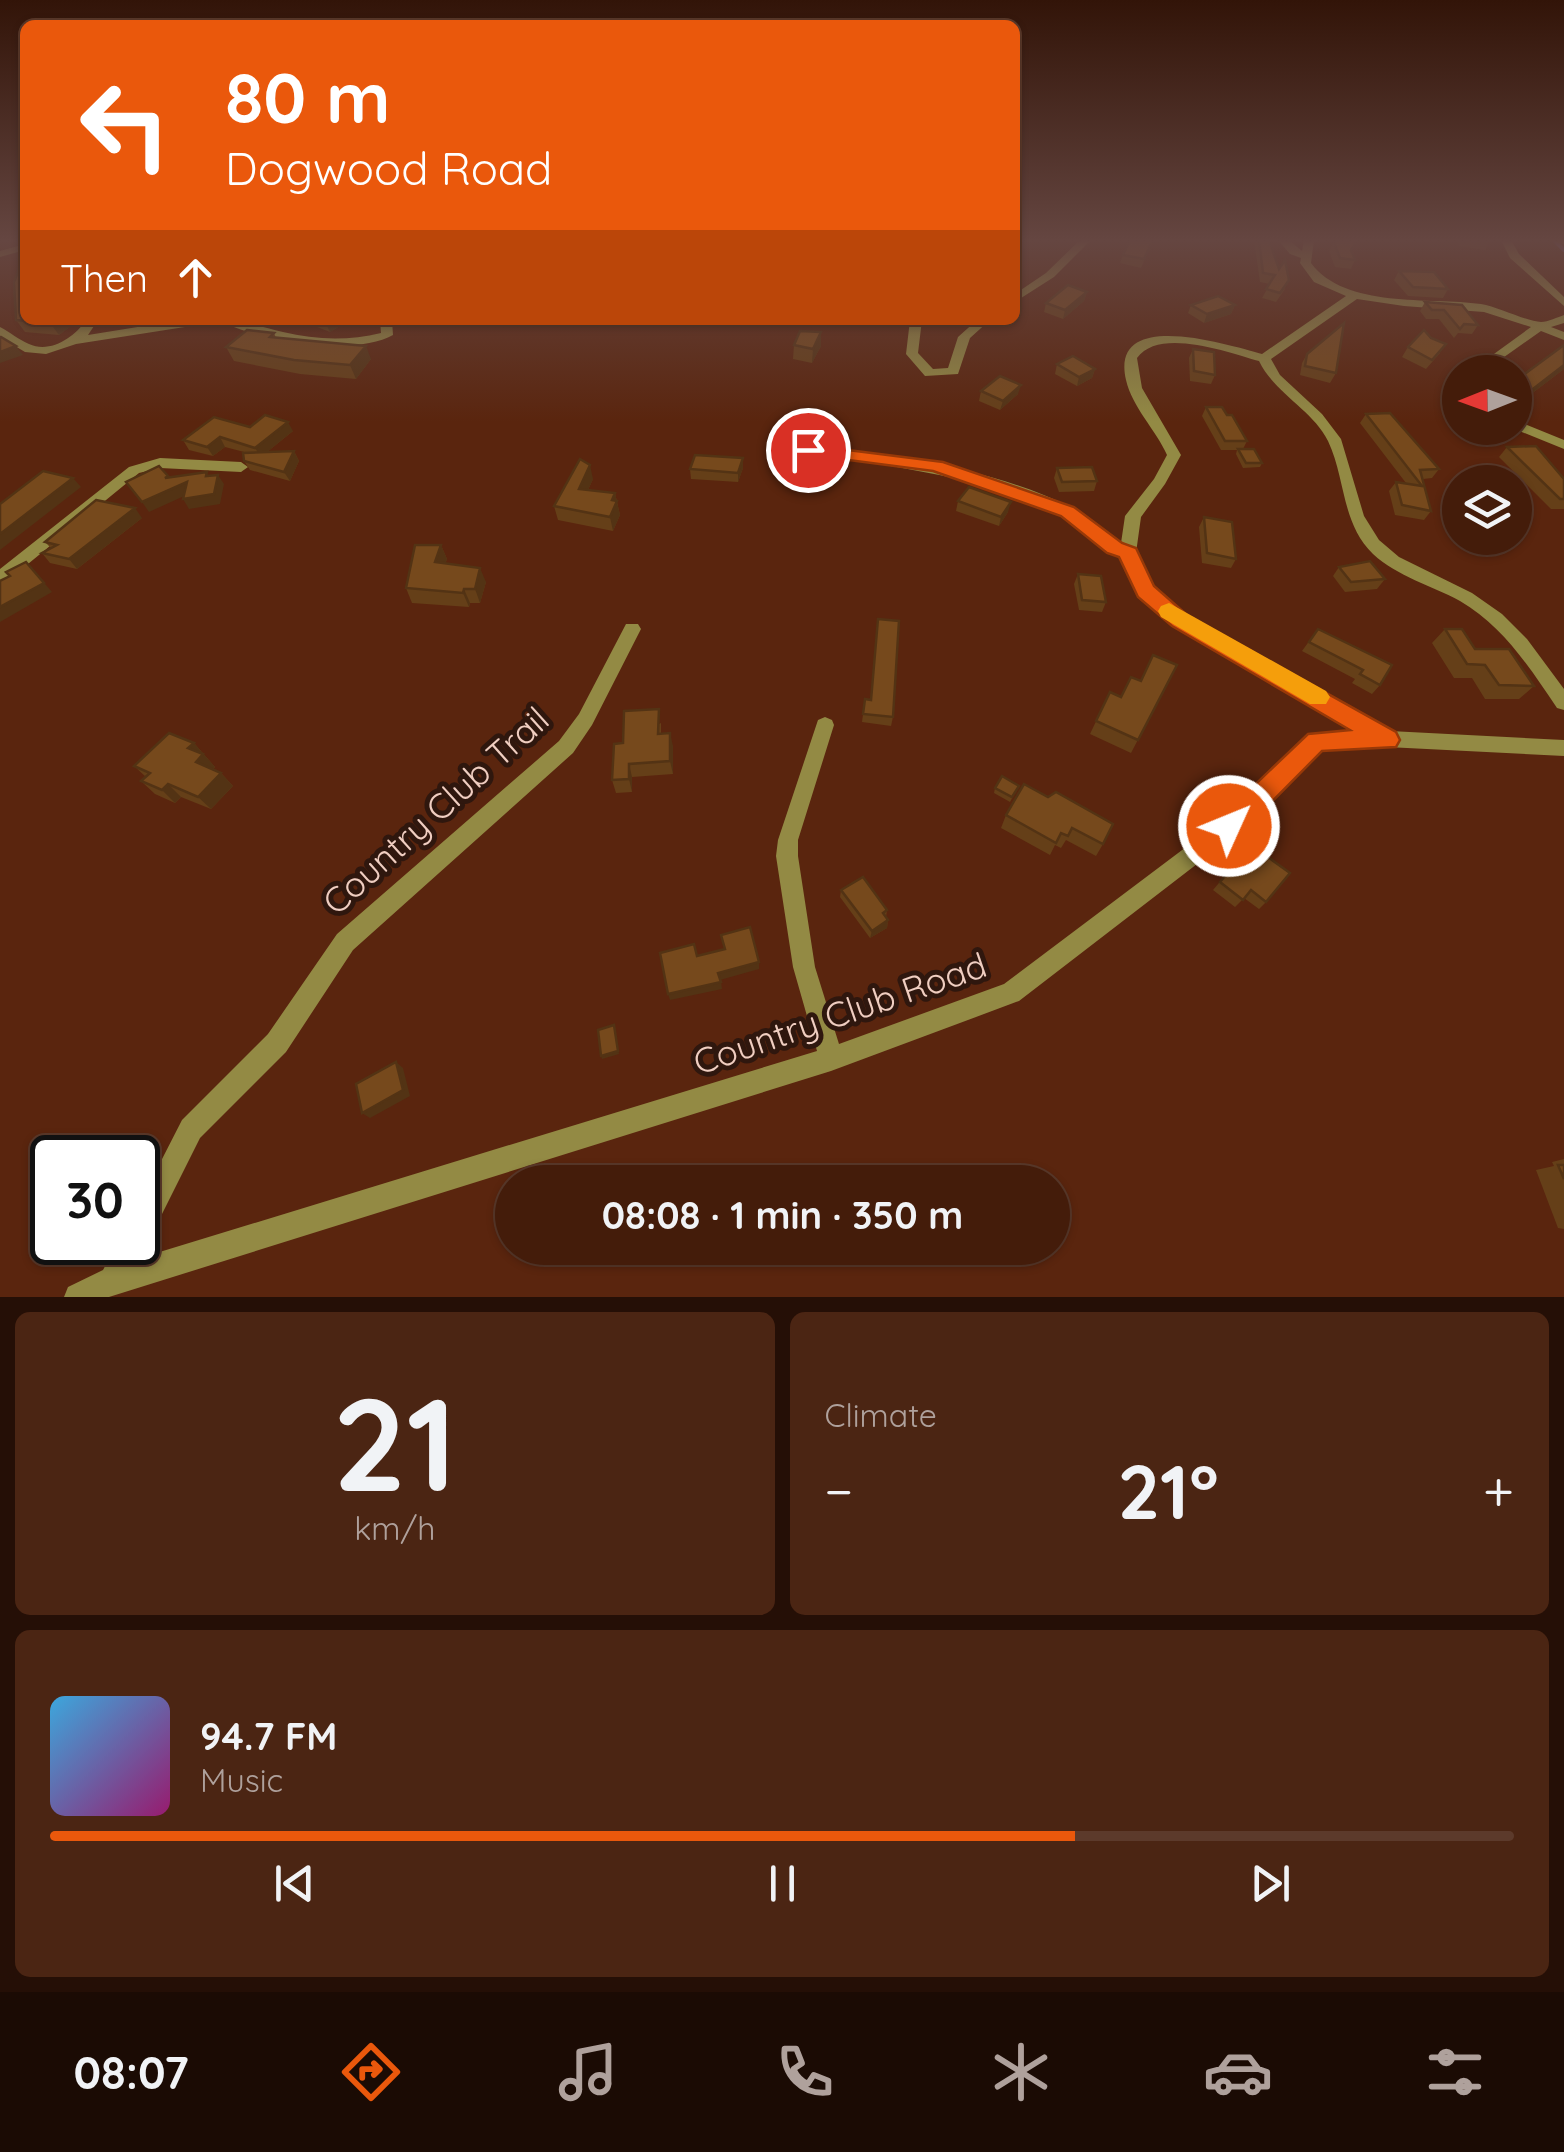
<!DOCTYPE html>
<html lang="en">
<head>
<meta charset="utf-8">
<style>
  body { margin:0; font-family:Quicksand,sans-serif; background:#4b2513; color:#f1f3f6; height:100vh; display:flex; flex-direction:column; font-size:38px; white-space:nowrap }
  * { box-sizing:border-box; margin:0 }
  p { font-size:32px; color:#afa19c }
  .icon { flex:none; width:55px; height:55px; fill:none; stroke:currentColor; stroke-width:2; stroke-linecap:round; stroke-linejoin:round }
  .map { position:relative; height:1297px; overflow:hidden }
  .side { display:flex; flex-direction:column; gap:15px; padding:15px; background:#250f06; flex:1 }
  .side>* { flex:none }
  .hud { position:absolute; left:20px; top:20px; width:1000px; height:305px; border-radius:15px; box-shadow:0 2px 8px #0004,0 0 0 2px #5c3a2b; background:#ea580c; color:#fff; overflow:hidden }
  .needle { width:65px; rotate:269deg }
  .fabs { position:absolute; left:1442px; top:355px; display:grid; gap:20px }
  .fabs a { display:grid; place-items:center; width:90px; height:90px; border-radius:50%; background:#441c0a; box-shadow:0 2px 8px #0004,0 0 0 2px #5c3a2b; font-size:50px }
  .speed { position:absolute; left:30px; top:1135px; display:flex; gap:20px; font-size:50px; font-weight:700; text-align:center }
  .speed>* { display:grid; place-content:center; width:130px; height:130px; border-radius:50%; background:#441c0a; box-shadow:0 2px 8px #0004,0 0 0 2px #5c3a2b; line-height:1 }
  .speed .limit { border:5px solid #111; border-radius:15px; background:#fff; color:#111 }
  .pin { position:absolute; display:grid; place-items:center; width:85px; height:85px; color:#fff; margin:-42px; border:5px solid #fff; border-radius:50%; box-shadow:0 2px 10px #0007 }
  .me { position:absolute; width:110px; margin:-55px; rotate:46deg; stroke-linejoin:round; filter:drop-shadow(0 0 8px #0008) }
  .turn { display:flex; align-items:center; gap:35px; height:210px; padding:0 40px; font-size:45px }
  .turn .icon { width:130px; height:130px; stroke-width:2.5 }
  .turn b { display:block; font-size:70px; line-height:85px }
  .then { display:flex; align-items:center; height:95px; padding:0 40px; background:#0003; gap:20px; font-size:38px }
  .big { font-size:75px; font-weight:700; line-height:1.1 }
  .side .card { flex:1; display:flex; flex-direction:column; justify-content:center; gap:15px; min-width:0; padding:0 35px; border-radius:15px; background:#4b2513 }
  .side .dial { align-items:center; gap:0 }
  .dial b { font-size:130px; line-height:1 }
  .song { display:flex; align-items:center; gap:30px }
  .cover { width:120px; height:120px; border-radius:15px; background:linear-gradient(135deg,hsl(200 70% 55%),hsl(320 70% 35%)) }
  .played { height:10px; border-radius:5px; background:linear-gradient(90deg,#ea580c 70%,#5c3a2b 70%) }
  .keys { display:flex; justify-content:space-around; direction:ltr }
  .heat { display:flex; justify-content:space-between; align-items:center; font-size:55px; direction:ltr }
  .side .tiles { flex:1; display:grid; gap:15px; grid-template-columns:1fr 1fr }
  .card:last-child { grid-column:span 2 }
  .trip { position:absolute; left:495px; top:1165px; width:575px; height:100px; border-radius:50px; background:#441c0a; box-shadow:0 2px 8px #0004,0 0 0 2px #5c3a2b; font-weight:700; line-height:100px; text-align:center }
  .dock { display:flex; height:160px; justify-content:space-around; align-items:center; background:#1b0b04; color:#afa19c }
  .dock .icon { width:70px; height:70px }
  .dock .selected { color:#ea580c }
  .dock b { font-size:45px; color:#f1f3f6 }
  .map>svg:first-child { display:block }
  .lines { fill:none; stroke-linecap:round; stroke-linejoin:round }
  .stream { stroke:#6c69c9; stroke-width:4 }
  .minor { fill:#938a44; fill-rule:evenodd }
  .wall { fill:#653f18 }
  .shaded-wall { fill:#533314 }
  .building { fill:#76491c; stroke:#533314; stroke-width:2.5 }
  .route { fill:#ea580c; stroke:#983908; stroke-width:2.5 }
  .slow { fill:#f59e0b }
  .labels { text-anchor:middle; stroke-width:10; stroke-linejoin:round; paint-order:stroke }
  .near-street-label { font-size:35px; fill:#f0cec1; stroke:#2f170e }
</style>
</head>
<body>
<div class="map">
<svg width="1564" height="1297" viewBox="0 0 1564 1297">
  <rect width="100%" height="100%" fill="#5a250e"/>
  <g class="lines">
    <!-- stream -->
    <polyline class="stream" points="1554,240 1564,250"/>
    <!-- minor -->
    <g class="minor">
      <polygon points="1080,240 1091,240 1054,277 1015,302 1015,294 1046,273"/>
      <path d="M1278,240H1289L1302,251L1304,240H1314L1311,263C1345,309 1430,297 1481,304C1499,307 1528,322 1541,322C1548,322 1558,317 1564,315V323L1551,327L1564,332V340L1541,331L1483,372H1469L1531,327L1484,312L1404,306L1357,299L1271,359L1280,375L1322,414L1341,439L1364,516L1379,540L1399,557L1472,593L1502,614L1527,639L1564,689V710L1557,708C1530,668 1503,626 1460,601C1431,585 1398,577 1373,554C1341,523 1346,479 1328,441C1312,409 1275,394 1259,361C1227,352 1159,327 1137,358L1142,388L1181,455L1165,484L1141,517L1136,553L1141,570L1152,587L1185,617L1390,731L1564,740V756L1387,747L1321,749L1236,834L1019,1001L831,1071L109,1297H64L68,1287L103,1270L118,1242H138V1206L182,1120L268,1034L337,934L559,741L579,714L626,624H638L641,629L592,725L573,753L353,950L286,1052L200,1138L140,1258L817,1051L793,967L776,856L778,840L818,720L825,717L832,720L834,725L798,840V856L815,967L839,1044L1004,984L1222,820L1309,735L1358,732L1173,625L1140,595L1125,571L1121,556C1097,545 1081,524 1057,513C978,476 893,466 808,454L801,450L808,446C897,457 989,467 1071,507C1090,516 1104,532 1121,543L1125,516L1154,479L1167,455C1156,430 1132,407 1126,380C1109,307 1228,345 1262,354L1346,296L1314,282L1300,263L1301,258L1290,254Z"/>
      <polygon points="1501,240 1511,240 1519,254 1564,297 1564,306 1510,258"/>
      <polygon points="1555,240 1564,240 1564,244 1556,242"/>
      <polygon points="25,244 25,250 0,257 0,251"/>
      <path d="M86,320H98L88,335L181,320H210L204,324L76,344L46,354L25,352L0,337V327C10,332 19,340 29,344C50,354 75,337 86,320Z"/>
      <path d="M219,320C242,320 261,327 283,332C316,340 348,341 381,333L380,320H392L393,335C356,357 255,341 219,320Z"/>
      <polygon points="910,320 922,320 918,353 933,369 948,368 958,337 977,320 990,320 970,338 958,374 925,376 906,354"/>
      <polygon points="1515,420 1564,440 1564,449 1512,428 1515,428"/>
      <polygon points="160,458 241,462 248,467 241,472 160,468 139,473 6,582 0,584 0,569 129,467"/>
    </g>
  </g>
  <!-- wall -->
  <g class="wall">
    <polygon points="1153,240 1141,268 1120,263 1123,255"/>
    <polygon points="1254,240 1269,240 1285,289 1276,302 1262,298 1270,284 1260,282"/>
    <polygon points="1335,240 1355,260 1351,269 1335,267 1329,251"/>
    <polygon points="1457,240 1490,240 1490,241 1485,250 1459,246"/>
    <polygon points="1399,271 1448,289 1443,298 1408,296 1394,280"/>
    <polygon points="1087,292 1084,301 1063,319 1044,312 1046,303"/>
    <polygon points="1425,302 1478,325 1472,334 1458,333 1454,338 1439,319 1426,319 1420,311"/>
    <polygon points="1191,305 1235,305 1231,314 1204,323 1188,313"/>
    <polygon points="16,320 79,320 59,335 25,332"/>
    <polygon points="299,320 350,320 330,332"/>
    <rect x="869" y="320" width="15" height="5"/>
    <polygon points="274,333 276,338 371,359 356,379 300,374 234,361 226,347"/>
    <polygon points="794,345 821,346 812,363 793,359"/>
    <polygon points="1408,347 1440,353 1426,369 1402,357"/>
    <polygon points="1193,349 1215,375 1211,384 1190,381 1189,358"/>
    <polygon points="1307,354 1336,373 1330,383 1300,375 1302,363"/>
    <polygon points="1057,364 1095,369 1092,378 1077,386 1055,374"/>
    <polygon points="1564,369 1522,401 1515,398 1515,381"/>
    <polygon points="981,391 1018,394 1000,410 979,401"/>
    <polygon points="1206,407 1227,415 1247,441 1243,449 1262,463 1260,467 1243,468 1236,454 1237,450 1221,450 1202,416"/>
    <polygon points="1366,414 1439,469 1432,478 1423,479 1431,511 1424,520 1395,515 1389,491 1396,482 1406,483 1360,423"/>
    <polygon points="1460,421 1460,428 1496,428 1489,438 1467,442 1453,431"/>
    <polygon points="250,427 293,431 267,452 294,451 299,461 290,481 250,470 244,461 248,453 225,447 213,456 189,450 183,440"/>
    <polygon points="1507,447 1564,479 1564,509 1551,509 1499,457"/>
    <polygon points="743,468 738,482 691,479 690,469"/>
    <polygon points="1057,468 1097,481 1094,491 1059,492 1054,478"/>
    <polygon points="593,479 588,490 615,493 620,515 613,531 558,520 554,506"/>
    <polygon points="958,501 1008,512 999,526 956,511"/>
    <polygon points="1204,517 1236,559 1231,568 1202,563 1199,527"/>
    <polygon points="142,518 77,569 50,563 42,553 51,548 45,542"/>
    <polygon points="441,545 447,559 445,564 486,582 480,603 470,603 469,607 412,603 406,588"/>
    <polygon points="1339,567 1385,579 1377,589 1345,592 1333,576"/>
    <polygon points="1078,574 1106,602 1102,612 1079,610 1074,584"/>
    <polygon points="1318,629 1380,685 1372,694 1352,683 1355,679 1302,651"/>
    <polygon points="1445,629 1475,649 1534,686 1519,699 1485,699 1472,678 1454,678 1432,643"/>
    <polygon points="1177,665 1131,753 1090,734 1110,692 1121,697 1140,681"/>
    <polygon points="865,699 893,717 891,726 862,722"/>
    <polygon points="661,723 661,734 673,746 673,774 632,777 632,792 616,793 612,780 623,743"/>
    <polygon points="194,743 215,767 213,770 221,773 233,786 211,809 181,797 175,803 155,794 141,781 146,777 134,766"/>
    <polygon points="1024,784 1103,844 1096,856 1066,840 1061,848 1055,845 1050,855 1001,828 1006,815"/>
    <polygon points="1019,786 1010,802 994,793 995,788"/>
    <polygon points="1251,845 1266,902 1259,909 1244,898 1235,907 1213,890"/>
    <polygon points="841,890 887,910 886,917 888,920 887,928 870,938 840,897"/>
    <polygon points="1564,1159 1564,1229 1558,1228 1536,1170 1554,1166 1552,1162"/>
  </g>
  <!-- shaded-wall -->
  <g class="shaded-wall">
    <polygon points="1087,292 1084,301 1063,319 1065,310"/>
    <polygon points="1235,305 1231,314 1204,323 1207,314"/>
    <polygon points="55,320 79,320 59,335 50,323"/>
    <polygon points="324,320 350,320 330,332"/>
    <polygon points="821,332 821,346 812,363 813,349"/>
    <polygon points="16,346 23,355 0,363 0,352"/>
    <polygon points="366,346 371,359 356,379 350,365"/>
    <polygon points="1564,365 1564,369 1522,401 1529,392"/>
    <polygon points="1095,369 1092,378 1077,386 1079,377"/>
    <polygon points="1021,385 1018,394 1000,410 1003,401"/>
    <polygon points="288,422 293,431 261,457 255,448"/>
    <polygon points="1496,428 1489,438 1467,442 1474,433"/>
    <polygon points="220,437 225,447 213,456 207,447"/>
    <polygon points="294,451 299,461 290,481 284,472"/>
    <polygon points="743,458 743,468 738,482 738,473"/>
    <polygon points="590,465 593,479 582,503 579,489"/>
    <polygon points="218,475 224,484 220,504 189,509 183,499"/>
    <polygon points="73,478 81,487 0,550 0,534"/>
    <polygon points="187,482 193,492 149,512 142,502"/>
    <polygon points="615,493 620,515 613,531 610,517 612,500"/>
    <polygon points="1011,502 1008,512 999,526 1001,517"/>
    <polygon points="135,508 142,518 77,569 69,559"/>
    <polygon points="441,545 447,559 441,577 435,562"/>
    <polygon points="26,562 52,592 0,622 0,607"/>
    <polygon points="480,568 486,582 480,603 475,589"/>
    <polygon points="464,589 470,603 469,607 463,593"/>
    <polygon points="670,733 673,746 673,774 670,761"/>
    <polygon points="194,743 215,767 208,775 196,762 188,748"/>
    <polygon points="629,764 632,777 632,792 629,779"/>
    <polygon points="221,773 233,786 211,809 198,797"/>
    <polygon points="168,784 181,797 175,803 162,790"/>
    <polygon points="888,920 887,928 870,938 872,931"/>
    <polygon points="759,962 759,969 720,980 718,973"/>
    <polygon points="721,982 722,989 670,1000 668,994"/>
    <polygon points="614,1025 619,1054 602,1059 601,1056"/>
    <polygon points="396,1062 403,1068 410,1096 370,1118 362,1113"/>
  </g>
  <!-- building -->
  <g class="building">
    <polygon points="1130,240 1153,240 1144,259 1123,255"/>
    <polygon points="1259,240 1269,240 1279,269 1285,260 1289,280 1280,293 1266,289 1275,275 1263,273"/>
    <polygon points="1335,240 1357,240 1351,250 1355,260 1340,258 1334,242"/>
    <polygon points="25,260 25,320 55,320 50,323 16,320 14,282 22,261"/>
    <polygon points="1399,271 1434,272 1448,289 1413,287"/>
    <polygon points="1068,285 1087,292 1065,310 1046,303"/>
    <polygon points="1218,296 1235,305 1207,314 1191,305"/>
    <polygon points="1425,302 1462,305 1478,325 1464,324 1460,329 1444,310 1432,310"/>
    <polygon points="1344,323 1336,373 1305,366 1307,354"/>
    <polygon points="247,330 274,333 270,337 366,346 350,365 294,360 226,347"/>
    <polygon points="1424,330 1431,338 1446,344 1432,360 1408,347"/>
    <polygon points="800,331 821,332 813,349 794,345"/>
    <polygon points="0,337 1,337 16,346 0,352"/>
    <polygon points="1564,345 1564,365 1529,392 1515,385 1515,381"/>
    <polygon points="1193,349 1214,352 1215,375 1194,371"/>
    <polygon points="1073,356 1095,369 1079,377 1057,364"/>
    <polygon points="1000,376 1021,385 1003,401 981,391"/>
    <polygon points="1206,407 1222,407 1227,415 1232,415 1247,441 1225,441"/>
    <polygon points="1390,413 1439,469 1420,470 1431,511 1402,505 1396,482 1422,486 1366,414"/>
    <polygon points="265,415 288,422 255,448 220,437 207,447 183,440 214,417 250,427"/>
    <polygon points="1468,428 1496,428 1474,433"/>
    <polygon points="1536,446 1564,479 1564,499 1560,499 1507,447"/>
    <polygon points="1238,449 1254,449 1262,463 1246,463"/>
    <polygon points="294,451 284,472 244,461 243,453"/>
    <polygon points="695,455 743,458 738,473 690,469"/>
    <polygon points="580,459 590,465 579,489 615,493 612,500 617,501 610,517 554,506"/>
    <polygon points="159,466 168,476 165,478 207,472 206,476 218,475 214,494 183,499 187,482 142,502 126,482"/>
    <polygon points="1092,467 1097,481 1062,482 1057,468"/>
    <polygon points="43,471 73,478 0,534 0,504"/>
    <polygon points="969,487 1011,502 1001,517 958,501"/>
    <polygon points="96,500 135,508 69,559 42,553 57,545 45,542"/>
    <polygon points="1204,517 1232,522 1236,559 1207,553"/>
    <polygon points="415,545 441,545 435,562 480,568 475,589 464,589 463,593 406,588"/>
    <polygon points="1370,561 1385,579 1351,582 1339,567"/>
    <polygon points="26,562 44,583 0,607 0,581 10,576 6,572"/>
    <polygon points="1078,574 1101,576 1106,602 1082,600"/>
    <polygon points="878,619 899,621 893,717 863,714 865,699 871,700"/>
    <polygon points="1318,629 1392,665 1380,685 1360,674 1363,670 1309,642"/>
    <polygon points="1445,629 1462,629 1475,649 1509,649 1534,686 1499,685 1485,665 1467,664"/>
    <polygon points="1153,655 1177,665 1138,740 1096,721 1110,692 1121,697 1131,677 1141,681"/>
    <polygon points="659,709 658,734 670,733 670,761 629,764 629,779 612,780 614,744 623,743 624,711"/>
    <polygon points="169,733 194,743 188,748 203,754 196,762 221,773 198,797 168,784 162,790 141,781 150,773 134,766"/>
    <polygon points="1002,776 1019,786 1012,797 995,788"/>
    <polygon points="1024,784 1048,797 1056,792 1113,824 1103,844 1072,828 1068,836 1061,833 1056,843 1006,815"/>
    <polygon points="1251,845 1290,873 1266,902 1251,890 1243,900 1220,882"/>
    <polygon points="863,877 887,910 883,913 888,920 872,931 841,890"/>
    <polygon points="750,927 759,962 718,973 721,982 668,994 660,953 694,944 697,956 725,949 721,935"/>
    <polygon points="614,1025 618,1051 601,1056 598,1030"/>
    <polygon points="396,1062 403,1090 362,1113 356,1084"/>
    <polygon points="1558,1165 1564,1165 1564,1179"/>
  </g>
  <!-- sky -->
  <linearGradient id="sky" x2="0" y2="1"><stop stop-color="#321408"/><stop offset="0.57" stop-color="#654641"/><stop offset="1" stop-color="#654641" stop-opacity="0"/></linearGradient>
  <rect width="1564" height="422" fill="url(#sky)"/>
  <!-- route -->
  <polygon class="route" points="808,445 943,462 1074,507 1122,543 1136,548 1154,586 1187,615 1396,732 1400,740 1396,747 1322,751 1239,835 1229,838 1220,835 1216,826 1220,818 1308,734 1350,730 1172,626 1138,597 1119,557 1107,553 1061,516 933,471 802,454 802,446"/>
  <!-- slow -->
  <polygon class="slow" points="1169,603 1326,691 1330,697 1326,704 1310,704 1161,617 1158,611 1161,606"/>
  <g class="labels">
    <!-- near-street labels -->
    <g class="near-street-label">
      <text transform="translate(436 811) rotate(-42)" y="12">Country Club Trail</text>
      <text transform="translate(840 1014) rotate(-19)" y="12">Country Club Road</text>
    </g>
  </g>
</svg>
<div class="fabs">
<a><svg class="needle" viewBox="-14 -14 28 28"><path d="M0-13l5 13h-10z" fill="#e53935"/><path d="M0 13l5-13h-10z" fill="#afa19c"/></svg></a>
<a><svg class="icon" aria-label="layers" viewBox="0 0 24 24"><path d="M12 4l9 5-9 5-9-5zM3 14l9 5 9-5"/></svg></a>
</div>
<div class="speed"><div class="limit">30</div></div>
<div class="pin" style="left:808px;top:450px;background:#d93025"><svg class="icon" aria-label="arrive" viewBox="0 0 24 24"><path d="M6 21V4h12l-3 4 3 4H6"/></svg></div>
<svg class="me" style="left:1229px;top:826px" viewBox="-20 -20 40 40"><circle r="17" fill="#ea580c" stroke="#fff" stroke-width="3"/><path d="M0-11L8 9 0 5-8 9z" fill="#fff"/></svg>
<div class="trip">08:08 · 1 min · 350 m</div>
<div class="hud">
<div class="turn"><svg class="icon" aria-label="left" viewBox="0 0 24 24"><path d="M17 20v-9H6M10 6l-5 5 5 5"/></svg><div><b>80 m</b>Dogwood Road</div></div>
<div class="then">Then<svg class="icon" aria-label="ahead" viewBox="0 0 24 24"><path d="M12 20V5M6 11l6-6 6 6"/></svg></div>
</div>
</div>
<section class="side">
<div class="tiles">
<div class="card dial"><b>21</b><p>km/h</p></div>
<div class="card"><p>Climate</p>
<div class="heat"><a>−</a><b class="big">21°</b><a>+</a></div>
</div>
<div class="card">
<div class="song"><i class="cover"></i><div><b>94.7 FM</b><p>Music</p></div></div>
<div class="played"></div>
<div class="keys"><svg class="icon" aria-label="previous" viewBox="0 0 24 24"><path d="M18 5L8 12l10 7zM5 5v14"/></svg><svg class="icon" aria-label="pause" viewBox="0 0 24 24"><path d="M8 5v14M16 5v14"/></svg><svg class="icon" aria-label="next" viewBox="0 0 24 24"><path d="M6 5l10 7-10 7zM19 5v14"/></svg></div>
</div>
</div>
</section>
<nav class="dock">
<b>08:07</b>
<svg class="icon selected" aria-label="directions" viewBox="0 0 24 24"><path d="M12 3l9 9-9 9-9-9zM9 14v-3h6M13 9l2 2-2 2"/></svg>
<svg class="icon" aria-label="music" viewBox="0 0 24 24"><path d="M9 18V5l10-2v13"/><circle cx="6" cy="18" r="3"/><circle cx="16" cy="16" r="3"/></svg>
<svg class="icon" aria-label="phone" viewBox="0 0 24 24"><path d="M5 4h4l2 5-3 2q2 4 5 5l2-3 5 2v4C11 20 4 13 5 4z"/></svg>
<svg class="icon" aria-label="climate" viewBox="0 0 24 24"><path d="M12 3v18M4 7l16 10M4 17L20 7"/></svg>
<svg class="icon" aria-label="car" viewBox="0 0 24 24"><path d="M5 17H2v-5l4-1 3-4h7l3 4 3 1v5h-3M9 17h6M6 11h13"/><circle cx="7" cy="17" r="2"/><circle cx="17" cy="17" r="2"/></svg>
<svg class="icon" aria-label="filters" viewBox="0 0 24 24"><path d="M4 7h16M4 17h16"/><circle cx="9" cy="7" r="2"/><circle cx="15" cy="17" r="2"/></svg>
</nav>
</body>
</html>
